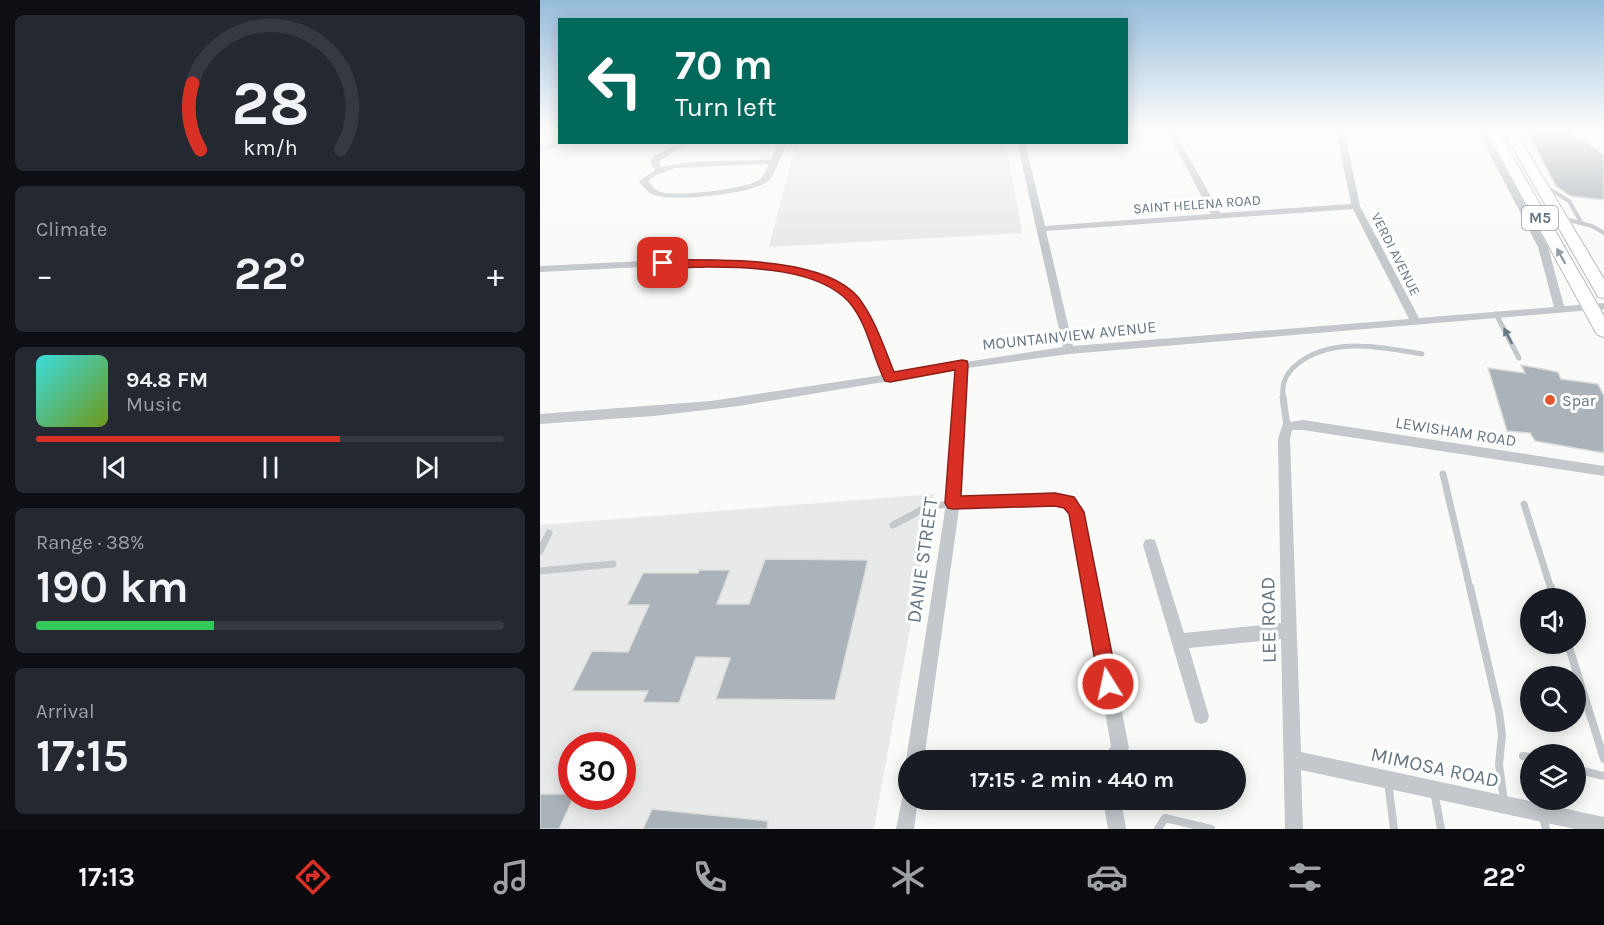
<!DOCTYPE html>
<html lang="en">
<head>
<meta charset="utf-8">
<style>
  body { margin:0; font-family:Karla,sans-serif; background:#242831; color:#f1f3f6; height:100vh; display:flex; flex-direction:column; font-size:22px; white-space:nowrap }
  * { box-sizing:border-box; margin:0 }
  p { font-size:20px; color:#9ea1a6 }
  .icon { flex:none; width:33px; height:33px; fill:none; stroke:currentColor; stroke-width:2; stroke-linecap:round; stroke-linejoin:round }
  .map { position:relative; flex:1; overflow:hidden }
  .details { display:flex; flex-direction:column; gap:15px; padding:15px; background:#0d0f14; width:540px }
  .details>* { flex:none }
  .top-card { position:absolute; left:18px; top:18px; width:570px; height:126px; border-radius:0px; box-shadow:0 3px 15px #0003; background:#00695c; color:#fff; overflow:hidden }
  .buttons { position:absolute; left:980px; top:588px; display:grid; gap:12px }
  .buttons a { display:grid; place-items:center; width:66px; height:66px; border-radius:50%; background:#171b24; box-shadow:0 3px 15px #0003; font-size:30px }
  .speed { position:absolute; left:18px; top:732px; display:flex; gap:12px; font-size:30px; font-weight:700; text-align:center }
  .speed>* { display:grid; place-content:center; width:78px; height:78px; border-radius:50%; background:#171b24; box-shadow:0 3px 15px #0003; line-height:1 }
  .speed .limit { border:9px solid #d22; background:#fff; color:#111 }
  .pin { position:absolute; display:grid; place-items:center; width:51px; height:51px; color:#fff; margin:-26px; border-radius:12px; box-shadow:0 3px 9px #0006 }
  .me { position:absolute; width:66px; margin:-33px; rotate:350deg; stroke-linejoin:round; filter:drop-shadow(0 0 4px #0008) }
  .turn { display:flex; align-items:center; gap:21px; height:126px; padding:0 18px; font-size:27px }
  .turn .icon { width:78px; height:78px; stroke-width:2.5 }
  .turn b { display:block; font-size:42px; line-height:51px }
  .big { font-size:45px; font-weight:700; line-height:1.1 }
  .details .tile { flex:1; display:flex; flex-direction:column; justify-content:center; gap:9px; min-width:0; padding:0 21px; border-radius:9px; background:#242831 }
  .details .dial { align-items:center; gap:0 }
  .dial svg { height:156px; overflow:visible; fill:none; stroke:#363941; stroke-width:7; stroke-linecap:round; text-anchor:middle }
  .dial text { fill:#f1f3f6; stroke:none }
  .song { display:flex; align-items:center; gap:18px }
  .cover { width:72px; height:72px; border-radius:9px; background:linear-gradient(135deg,hsl(180 70% 55%),hsl(80 70% 35%)) }
  .played { height:6px; border-radius:3px; background:linear-gradient(90deg,#d93025 65%,#363941 65%) }
  .keys { display:flex; justify-content:space-around; direction:ltr }
  .heat { display:flex; justify-content:space-between; align-items:center; font-size:33px; direction:ltr }
  .charge { height:9px; border-radius:4px; background:linear-gradient(90deg,#34c759 38%,#363941 0) }
  .trip { position:absolute; left:358px; top:750px; width:348px; height:60px; border-radius:30px; background:#171b24; box-shadow:0 3px 15px #0003; font-weight:700; line-height:60px; text-align:center }
  .dock { display:flex; height:96px; justify-content:space-around; align-items:center; background:#090b0e; color:#9ea1a6 }
  .dock .icon { width:42px; height:42px }
  .dock .selected { color:#d93025 }
  .dock b { font-size:27px; color:#f1f3f6 }
  main { display:flex; flex:1; min-height:0 }
  .map>svg:first-child { display:block }
  .built { fill:#e8e9e9; fill-rule:evenodd }
  .building { fill:#aab3b9; stroke:#dcdcda; stroke-width:1.5 }
  .lines { fill:none; stroke-linecap:round; stroke-linejoin:round }
  .primary-casing { stroke:#b5babe; stroke-width:2 }
  .lane-far3 { stroke:#c3c8cc; stroke-width:4 }
  .lane-far2 { stroke:#c3c8cc; stroke-width:5 }
  .lane-far1 { stroke:#c3c8cc; stroke-width:7 }
  .lane { stroke:#c3c8cc; stroke-width:8 }
  .street { fill:#c3c8cc; fill-rule:evenodd }
  .primary { fill:#fff; fill-rule:evenodd }
  .oneway { fill:#939fa8 }
  .oneway2 { fill:#6a7a87 }
  .route { fill:#d93025; stroke:#8d1f18; stroke-width:1.5 }
  .poi-dot { fill:#e4572e; stroke:#fff; stroke-width:2 }
  .labels { text-anchor:middle; stroke-width:6; stroke-linejoin:round; paint-order:stroke }
  .far-street-label { font-size:14px; fill:#657683; stroke:#fff }
  .shield { fill:#fff; stroke:#939fa8; stroke-width:1.5 }
  .shield-label { font-size:15px; font-weight:bold; fill:#657683 }
  .street-label { font-size:16px; fill:#657683; stroke:#fff }
  .poi-label { font-size:16px; fill:#657683; stroke:#fff; text-anchor:start }
  .near-street-label { font-size:20px; fill:#657683; stroke:#fff }
</style>
</head>
<body>
<main>
<section class="details">
<div class="tile dial"><svg viewBox="0 0 100 80">
<path d="M14 69A42 42 0 1 1 86 69"/>
<path d="M14 69A42 42 0 0 1 10 35" stroke="#d93025"/>
<text x="50" y="56" font-size="32" font-weight="700">28</text>
<text x="50" y="72" font-size="11">km/h</text>
</svg></div>
<div class="tile"><p>Climate</p>
<div class="heat"><a>−</a><b class="big">22°</b><a>+</a></div>
</div>
<div class="tile">
<div class="song"><i class="cover"></i><div><b>94.8 FM</b><p>Music</p></div></div>
<div class="played"></div>
<div class="keys"><svg class="icon" aria-label="previous" viewBox="0 0 24 24"><path d="M18 5L8 12l10 7zM5 5v14"/></svg><svg class="icon" aria-label="pause" viewBox="0 0 24 24"><path d="M8 5v14M16 5v14"/></svg><svg class="icon" aria-label="next" viewBox="0 0 24 24"><path d="M6 5l10 7-10 7zM19 5v14"/></svg></div>
</div>
<div class="tile"><p>Range · 38%</p><b class="big">190 km</b><div class="charge"></div></div>
<div class="tile"><p>Arrival</p><b class="big">17:15</b></div>
</section>
<div class="map">
<svg width="1064" height="829" viewBox="0 0 1064 829">
  <rect width="100%" height="100%" fill="#fafaf8"/>
  <!-- built -->
  <g class="built">
    <polygon points="256,143 466,143 482,233 229,247"/>
    <path d="M394,494L334,829H0V525ZM32,746H82V796H32Z"/>
  </g>
  <!-- building -->
  <g class="building">
    <polygon points="986,129 1026,129 1064,154 1064,200 1030,196 1016,186"/>
    <polygon points="981,365 1018,372 1021,379 1058,384 1064,396 1064,453 995,441 990,433 967,431 948,368 985,373"/>
    <polygon points="225,559 328,560 295,700 176,699 190,658 156,657 139,703 103,702 108,691 32,691 52,651 88,652 109,605 87,605 103,573 158,573 159,570 190,570 177,604 209,604"/>
    <polygon points="0,794 32,794 32,801 19,829 0,829"/>
    <polygon points="112,809 228,821 227,829 103,829"/>
  </g>
  <g class="lines">
    <defs>
      <g id="primary">
        <polygon points="945,129 957,129 1064,316 1064,337 1058,335 1055,331"/>
        <polygon points="962,129 974,129 1064,279 1064,298 1058,297 1056,293"/>
      </g>
    </defs>
    <!-- primary casing -->
    <use href="#primary" class="primary-casing"/>
    <!-- lane-far3 -->
    <g class="lane-far3">
      <polyline points="1006,187 1029,201 1041,222"/>
      <polyline points="1021,218 1052,226 1064,233"/>
    </g>
    <!-- lane-far2 -->
    <g class="lane-far2">
      <polyline points="956,314 979,358"/>
      <path d="M743,399C741,380 748,370 763,360C798,337 844,348 882,354"/>
    </g>
    <!-- lane-far1 -->
    <g class="lane-far1">
      <polyline points="743,397 747,426"/>
      <polyline points="903,474 930,589"/>
      <polyline points="984,504 1011,589"/>
      <polyline points="353,525 389,506 413,504"/>
      <polyline points="0,551 9,533"/>
      <polyline points="0,571 73,564"/>
    </g>
    <!-- lane -->
    <g class="lane">
      <polyline points="930,587 959,712 962,735 959,764 964,801"/>
      <polyline points="1011,587 1014,598"/>
      <polyline points="1028,644 1064,759"/>
      <polyline points="983,756 990,757"/>
      <polyline points="1035,769 1064,776"/>
      <polyline points="848,782 854,829"/>
      <polyline points="894,791 901,829"/>
      <polyline points="1003,817 1006,829"/>
      <polyline points="618,829 625,818 671,829"/>
    </g>
    <!-- street -->
    <g class="street">
      <path d="M626,129H633L680,213L811,204L796,129H804L820,206L879,318L1014,307L998,247L937,129H944L1008,247L1024,306L1064,303V309L529,354L427,368L420,497L515,493L534,498L543,512L589,748L582,760H563L571,746L530,514L525,507L515,505L419,509L384,760H369V766L366,760L406,504L416,370L199,406L114,416L0,424V414L171,401L343,375L325,326L309,301L293,287L259,274L185,266L145,265L0,272V266L145,259L185,260L264,269L299,283L317,297L335,326L354,373L523,347L477,142H485L505,226L671,214ZM813,209L869,319L533,346L506,231Z"/>
      <polygon points="20,140 20,142 23,144 0,152 0,147"/>
      <path d="M140,142H150L119,161L121,167C157,158 195,163 231,159L239,142H247C242,154 237,171 229,180C217,194 127,203 112,194C107,192 102,185 99,181L115,170L110,162L113,157ZM229,164C226,169 224,176 219,180C206,189 132,198 118,191C114,189 111,184 108,181L116,175L136,168Z"/>
      <polygon points="763,420 1064,466 1064,476 763,430 752,430 750,439 761,752 1064,817 1064,829 1035,829 761,770 763,829 745,829 741,639 649,648 669,716 667,722 661,724 655,722 603,545 605,540 610,539 615,540 644,633 741,623 738,439 743,423"/>
      <polygon points="369,791 369,800 378,800 374,829 356,829 363,794"/>
      <polygon points="563,800 581,800 586,829 568,829"/>
    </g>
    <!-- primary -->
    <use href="#primary" class="primary"/>
  </g>
  <!-- one-way arrows -->
  <defs><path id="oneway-solid" d="M-6-.8H1V-3.2L6.5 0L1 3.2V.8H-6Z" transform="scale(1.5)"/></defs>
  <use class="oneway" href="#oneway-solid" transform="translate(1021 256) rotate(-119)"/>
  <use class="oneway2" href="#oneway-solid" transform="translate(968 336) rotate(-117)"/>
  <!-- sky -->
  <linearGradient id="sky" x2="0" y2="1"><stop stop-color="#96bcdc"/><stop offset="0.53" stop-color="#fdfdfc"/><stop offset="1" stop-color="#fdfdfc" stop-opacity="0"/></linearGradient>
  <rect width="1064" height="245" fill="url(#sky)"/>
  <!-- route -->
  <path class="route" d="M123,260C174,260 282,255 318,297C335,319 344,347 354,372L422,360L427,361L428,365L421,496L515,493L534,497L544,512L578,684L575,691L568,693L562,691L559,684L529,514L524,508L515,506L413,509L408,508L405,503L415,370L350,382L345,381C332,356 328,324 309,302C279,269 211,267 169,267C153,267 135,269 119,266V261Z"/>
  <!-- markers -->
  <circle class="poi-dot" cx="1010" cy="400" r="6"/>
  <g class="labels">
    <!-- far-street labels -->
    <g class="far-street-label">
      <text transform="translate(657 204) rotate(-4)" y="5">SAINT HELENA ROAD</text>
      <text transform="translate(856 254) rotate(63)" y="5">VERDI AVENUE</text>
    </g>
    <!-- shield labels -->
    <rect class="shield" x="982" y="206" width="36" height="24" rx="4.5"/>
    <g class="shield-label">
      <text x="1000" y="223">M5</text>
    </g>
    <!-- street labels -->
    <g class="street-label">
      <text transform="translate(529 335) rotate(-6)" y="6">MOUNTAINVIEW AVENUE</text>
      <text transform="translate(916 431) rotate(9)" y="6">LEWISHAM ROAD</text>
    </g>
    <!-- poi labels -->
    <g class="poi-label">
      <text x="1022" y="406">Spar</text>
    </g>
    <!-- near-street labels -->
    <g class="near-street-label">
      <text transform="translate(382 560) rotate(-82)" y="7">DANIE STREET</text>
      <text transform="translate(728 620) rotate(-91)" y="7">LEE ROAD</text>
      <text transform="translate(895 767) rotate(12)" y="7">MIMOSA ROAD</text>
    </g>
  </g>
</svg>
<div class="buttons">
<a><svg class="icon" aria-label="sound" viewBox="0 0 24 24"><path d="M4 9h4l5-4v14l-5-4H4zM17 9q2 3 0 6"/></svg></a>
<a><svg class="icon" aria-label="search" viewBox="0 0 24 24"><circle cx="10" cy="10" r="6"/><path d="M15 15l6 6"/></svg></a>
<a><svg class="icon" aria-label="layers" viewBox="0 0 24 24"><path d="M12 4l9 5-9 5-9-5zM3 14l9 5 9-5"/></svg></a>
</div>
<div class="speed"><div class="limit">30</div></div>
<div class="pin" style="left:123px;top:263px;background:#d93025"><svg class="icon" aria-label="arrive" viewBox="0 0 24 24"><path d="M6 21V4h12l-3 4 3 4H6"/></svg></div>
<svg class="me" style="left:568px;top:684px" viewBox="-20 -20 40 40"><circle r="17" fill="#d93025" stroke="#fff" stroke-width="3"/><path d="M0-11L8 9 0 5-8 9z" fill="#fff"/></svg>
<div class="trip">17:15 · 2 min · 440 m</div>
<div class="top-card">
<div class="turn"><svg class="icon" aria-label="left" viewBox="0 0 24 24"><path d="M17 20v-9H6M10 6l-5 5 5 5"/></svg><div><b>70 m</b>Turn left</div></div>
</div>
</div>
</main>
<nav class="dock">
<b>17:13</b>
<svg class="icon selected" aria-label="directions" viewBox="0 0 24 24"><path d="M12 3l9 9-9 9-9-9zM9 14v-3h6M13 9l2 2-2 2"/></svg>
<svg class="icon" aria-label="music" viewBox="0 0 24 24"><path d="M9 18V5l10-2v13"/><circle cx="6" cy="18" r="3"/><circle cx="16" cy="16" r="3"/></svg>
<svg class="icon" aria-label="phone" viewBox="0 0 24 24"><path d="M5 4h4l2 5-3 2q2 4 5 5l2-3 5 2v4C11 20 4 13 5 4z"/></svg>
<svg class="icon" aria-label="climate" viewBox="0 0 24 24"><path d="M12 3v18M4 7l16 10M4 17L20 7"/></svg>
<svg class="icon" aria-label="car" viewBox="0 0 24 24"><path d="M5 17H2v-5l4-1 3-4h7l3 4 3 1v5h-3M9 17h6M6 11h13"/><circle cx="7" cy="17" r="2"/><circle cx="17" cy="17" r="2"/></svg>
<svg class="icon" aria-label="filters" viewBox="0 0 24 24"><path d="M4 7h16M4 17h16"/><circle cx="9" cy="7" r="2"/><circle cx="15" cy="17" r="2"/></svg>
<b>22°</b>
</nav>
</body>
</html>
